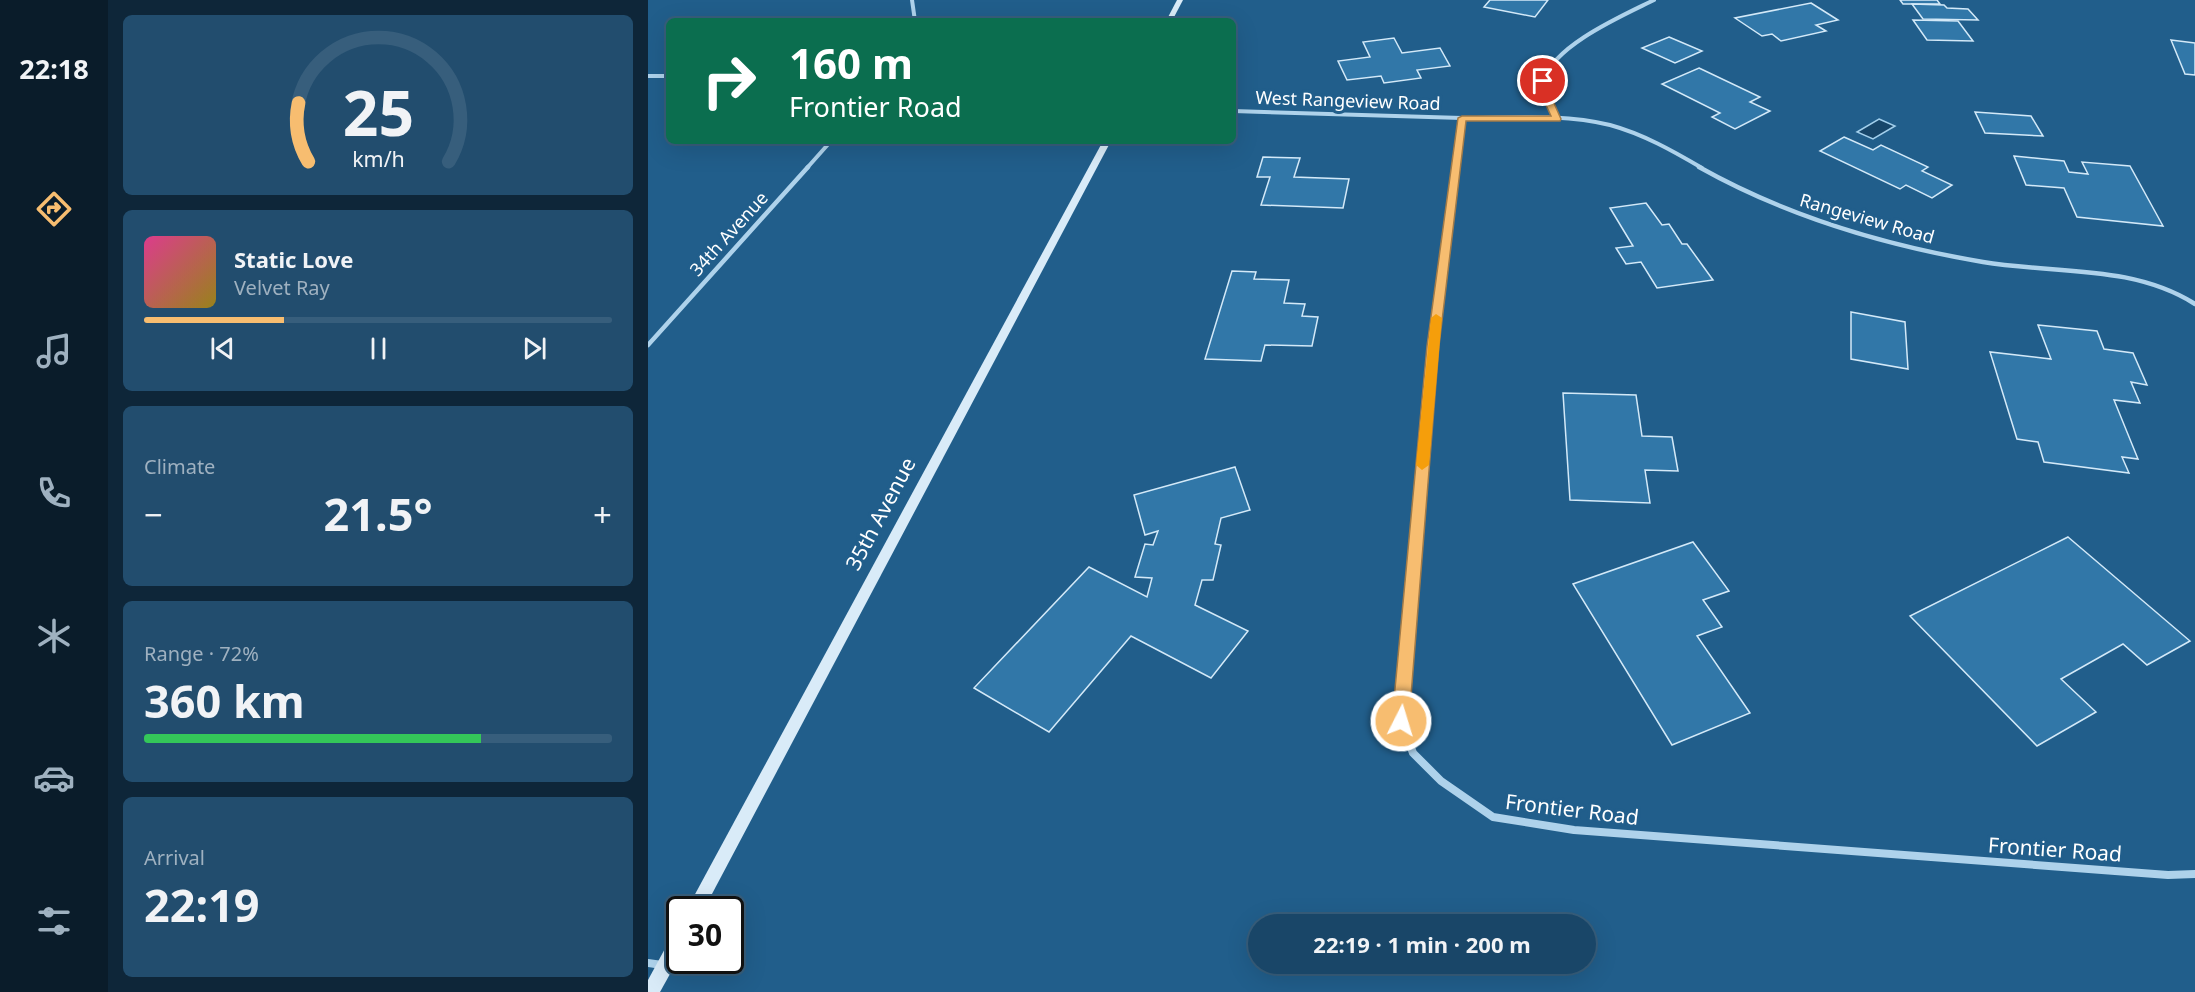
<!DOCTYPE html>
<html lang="en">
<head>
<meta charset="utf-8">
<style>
  body { margin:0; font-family:"Noto Sans",sans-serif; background:#224d6e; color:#f1f3f6; height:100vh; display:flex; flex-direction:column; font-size:22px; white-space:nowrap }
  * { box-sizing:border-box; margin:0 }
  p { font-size:20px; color:#9fb1c0 }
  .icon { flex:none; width:33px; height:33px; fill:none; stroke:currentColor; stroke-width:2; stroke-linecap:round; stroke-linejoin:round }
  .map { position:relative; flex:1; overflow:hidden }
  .panel { display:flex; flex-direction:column; gap:15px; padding:15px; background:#0e2639; width:540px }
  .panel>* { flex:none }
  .top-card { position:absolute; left:18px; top:18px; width:570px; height:126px; border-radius:9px; box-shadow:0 6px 24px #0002,0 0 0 2px #375e7c; background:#0b6e4f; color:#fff; overflow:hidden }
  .speed { position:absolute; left:18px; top:896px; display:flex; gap:12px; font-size:30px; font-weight:700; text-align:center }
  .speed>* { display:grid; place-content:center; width:78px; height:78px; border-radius:50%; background:#194668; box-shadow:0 6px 24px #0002,0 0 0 2px #375e7c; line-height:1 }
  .speed .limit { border:3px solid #111; border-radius:9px; background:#fff; color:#111 }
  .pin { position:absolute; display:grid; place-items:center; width:51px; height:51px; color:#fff; margin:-26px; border:3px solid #fff; border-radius:50%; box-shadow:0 2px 6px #0007 }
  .me { position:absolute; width:66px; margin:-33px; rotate:5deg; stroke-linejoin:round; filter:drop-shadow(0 0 4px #0008) }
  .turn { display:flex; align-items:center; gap:21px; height:126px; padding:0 24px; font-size:27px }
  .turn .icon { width:78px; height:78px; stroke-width:2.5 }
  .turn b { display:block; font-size:42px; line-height:51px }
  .big { font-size:45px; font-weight:700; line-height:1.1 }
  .panel .widget { flex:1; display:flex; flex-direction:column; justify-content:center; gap:9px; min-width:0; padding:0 21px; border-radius:9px; background:#224d6e }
  .panel .dial { align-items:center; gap:0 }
  .dial svg { height:156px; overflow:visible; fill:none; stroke:#375e7c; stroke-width:7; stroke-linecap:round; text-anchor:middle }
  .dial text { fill:#f1f3f6; stroke:none }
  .song { display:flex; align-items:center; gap:18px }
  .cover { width:72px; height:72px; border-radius:9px; background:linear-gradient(135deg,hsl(330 70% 55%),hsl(50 70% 35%)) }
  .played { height:6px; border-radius:3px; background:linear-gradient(90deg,#f7bd70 30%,#375e7c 30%) }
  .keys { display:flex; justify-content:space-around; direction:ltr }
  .heat { display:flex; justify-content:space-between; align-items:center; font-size:33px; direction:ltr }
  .charge { height:9px; border-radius:4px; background:linear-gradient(90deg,#34c759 72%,#375e7c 0) }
  .trip { position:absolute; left:600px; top:914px; width:348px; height:60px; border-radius:30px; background:#194668; box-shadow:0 6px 24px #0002,0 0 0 2px #375e7c; font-weight:700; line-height:60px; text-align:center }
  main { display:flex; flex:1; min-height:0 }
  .tabs { display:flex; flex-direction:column; width:108px; justify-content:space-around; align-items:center; background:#0a1c2a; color:#9fb1c0 }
  .tabs .icon { width:42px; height:42px }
  .tabs .selected { color:#f7bd70 }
  .tabs b { font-size:27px; color:#f1f3f6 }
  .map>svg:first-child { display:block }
  .water { fill:#17466a; stroke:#a2cfec; stroke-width:1.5 }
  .building { fill:#3177a8; stroke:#d3e9f8; stroke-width:1.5 }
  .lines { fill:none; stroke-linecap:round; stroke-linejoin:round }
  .minor-far3 { stroke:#aed2eb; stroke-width:4 }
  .minor-far2 { stroke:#aed2eb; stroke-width:4.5 }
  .minor-far1 { stroke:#aed2eb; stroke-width:6 }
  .minor { stroke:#aed2eb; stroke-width:8 }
  .secondary { fill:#d9ebf8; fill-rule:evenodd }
  .route { fill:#f7bd70; stroke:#a17b49; stroke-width:1.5 }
  .slow { fill:#f59e0b }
  .labels { text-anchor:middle; stroke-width:6; stroke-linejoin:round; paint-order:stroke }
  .far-street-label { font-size:18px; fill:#fff; stroke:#215e8b }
  .street-label { font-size:21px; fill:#fff; stroke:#215e8b }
</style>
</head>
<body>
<main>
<nav class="tabs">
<b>22:18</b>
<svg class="icon selected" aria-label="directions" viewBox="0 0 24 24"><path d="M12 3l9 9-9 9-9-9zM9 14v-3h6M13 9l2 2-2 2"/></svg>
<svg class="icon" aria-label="music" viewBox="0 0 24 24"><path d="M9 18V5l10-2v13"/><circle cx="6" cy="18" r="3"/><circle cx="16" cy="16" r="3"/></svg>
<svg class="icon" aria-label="phone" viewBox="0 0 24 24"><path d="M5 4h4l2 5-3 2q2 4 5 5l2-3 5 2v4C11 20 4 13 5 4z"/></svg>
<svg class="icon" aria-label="climate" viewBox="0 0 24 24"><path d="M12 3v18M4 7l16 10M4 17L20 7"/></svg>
<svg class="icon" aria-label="car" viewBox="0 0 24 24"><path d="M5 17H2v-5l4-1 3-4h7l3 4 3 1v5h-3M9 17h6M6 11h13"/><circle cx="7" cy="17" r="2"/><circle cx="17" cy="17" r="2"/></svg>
<svg class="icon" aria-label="filters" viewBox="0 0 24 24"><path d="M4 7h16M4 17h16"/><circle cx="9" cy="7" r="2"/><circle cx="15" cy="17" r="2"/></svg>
</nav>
<section class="panel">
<div class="widget dial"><svg viewBox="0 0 100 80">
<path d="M14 69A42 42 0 1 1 86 69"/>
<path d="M14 69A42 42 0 0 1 9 39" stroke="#f7bd70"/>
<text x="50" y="56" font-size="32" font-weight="700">25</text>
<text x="50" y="72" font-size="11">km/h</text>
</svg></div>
<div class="widget">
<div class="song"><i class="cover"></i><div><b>Static Love</b><p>Velvet Ray</p></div></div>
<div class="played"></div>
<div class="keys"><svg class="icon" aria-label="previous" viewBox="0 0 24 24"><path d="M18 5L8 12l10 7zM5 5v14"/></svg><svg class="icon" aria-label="pause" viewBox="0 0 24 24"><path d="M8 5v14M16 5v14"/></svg><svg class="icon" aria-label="next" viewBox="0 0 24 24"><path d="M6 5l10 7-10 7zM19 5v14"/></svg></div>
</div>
<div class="widget"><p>Climate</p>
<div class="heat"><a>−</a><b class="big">21.5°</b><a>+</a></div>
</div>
<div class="widget"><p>Range · 72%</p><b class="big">360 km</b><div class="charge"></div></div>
<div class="widget"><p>Arrival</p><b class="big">22:19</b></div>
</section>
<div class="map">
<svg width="1547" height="992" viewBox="0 0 1547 992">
  <rect width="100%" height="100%" fill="#215e8b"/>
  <!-- water -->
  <polygon class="water" points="1231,119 1247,126 1225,139 1209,132"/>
  <!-- building -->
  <g class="building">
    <polygon points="842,0 900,0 887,17 836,7"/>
    <polygon points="1252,0 1289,0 1292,4 1255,4"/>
    <polygon points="1163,3 1190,20 1168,25 1178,31 1133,41 1124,34 1114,36 1087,18"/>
    <polygon points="1264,4 1296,5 1299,8 1320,9 1330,20 1275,19"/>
    <polygon points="1265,20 1310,21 1325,41 1279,40"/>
    <polygon points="1021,37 1054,51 1027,63 994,48"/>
    <polygon points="746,38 754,53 792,48 802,66 769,70 773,78 736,83 733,76 699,80 690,61 722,57 715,42"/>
    <polygon points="1523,40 1547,43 1547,75 1537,74"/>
    <polygon points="1051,68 1112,97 1102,102 1122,111 1087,129 1064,117 1072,113 1014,84"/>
    <polygon points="1327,112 1383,116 1395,136 1337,133"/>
    <polygon points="1196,137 1225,150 1233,145 1280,167 1274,171 1304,185 1284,198 1258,185 1252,189 1172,151"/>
    <polygon points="1366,156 1416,161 1421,172 1440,174 1434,162 1482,166 1515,226 1429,217 1416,188 1378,185"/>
    <polygon points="615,157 652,158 646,177 701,179 695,208 613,205 622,177 609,177"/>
    <polygon points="998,203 1014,225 1021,224 1034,244 1039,244 1065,280 1009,288 993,262 978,264 968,248 985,246 962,208"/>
    <polygon points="584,271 608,272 606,279 641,280 636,303 657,304 654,316 670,317 664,346 617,345 613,361 557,359"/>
    <polygon points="1203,312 1257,322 1260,369 1203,359"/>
    <polygon points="1390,325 1449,331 1456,349 1485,353 1499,385 1483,382 1492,403 1466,400 1490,459 1474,457 1481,473 1396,462 1390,442 1369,439 1342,352 1403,359"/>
    <polygon points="915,393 988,395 994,436 1024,437 1030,471 997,470 1002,503 922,500"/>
    <polygon points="587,467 602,510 573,518 567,544 573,545 565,580 554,580 547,605 600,631 563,678 483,636 401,732 326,688 441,567 499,597 504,578 487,577 497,544 505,545 510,531 497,535 486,495"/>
    <polygon points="1420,537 1542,641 1499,665 1475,644 1413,679 1448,712 1389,746 1262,616"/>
    <polygon points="1045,542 1081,591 1055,600 1074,627 1049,636 1102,713 1024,745 925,584"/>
  </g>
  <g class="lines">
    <!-- minor-far3 -->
    <g class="minor-far3">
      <polyline points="264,0 267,21"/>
      <polyline points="0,76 21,76"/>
      <polyline points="585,111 814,118"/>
      <path d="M908,119C903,108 892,93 896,80C906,45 976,15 1006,0"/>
      <polyline points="159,168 183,141"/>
      <path d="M808,168L814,118C863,118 914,113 962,125C995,134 1025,151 1054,168"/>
    </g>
    <!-- minor-far2 -->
    <g class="minor-far2">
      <path d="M1051,167C1140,217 1235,245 1335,262C1406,274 1484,264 1547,304"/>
      <polyline points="0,345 160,167"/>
      <polyline points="782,381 808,167"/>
    </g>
    <!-- minor-far1 -->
    <polyline class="minor-far1" points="759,650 782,379"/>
    <!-- minor -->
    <g class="minor">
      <polyline points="759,649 753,721 765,753 793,781 845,817 926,830 1520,875 1547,874"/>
      <polyline points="0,963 14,965"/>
    </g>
    <!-- secondary -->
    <g class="secondary">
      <polygon points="529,0 535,0 524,21 518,21"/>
      <polygon points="455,141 463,141 56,909 39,909"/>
      <polygon points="32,930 32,956 12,992 0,992 0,980 26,932"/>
    </g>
  </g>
  <!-- route -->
  <polygon class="route" points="895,78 900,81 902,94 913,119 912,121 818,121 791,346 761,721 758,726 753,728 747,726 744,721 779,346 810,118 814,116 903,116 893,94 891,81"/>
  <!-- slow -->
  <polygon class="slow" points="788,314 794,318 781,465 774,470 768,465 783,318"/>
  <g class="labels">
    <!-- far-street labels -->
    <g class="far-street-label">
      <text transform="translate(700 101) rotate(2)" y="6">West Rangeview Road</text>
      <text transform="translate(1219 219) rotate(16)" y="6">Rangeview Road</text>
      <text transform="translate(81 234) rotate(-48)" y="6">34th Avenue</text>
    </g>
    <!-- street labels -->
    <g class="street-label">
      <text transform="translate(233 514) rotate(-62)" y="7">35th Avenue</text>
      <text transform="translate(924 810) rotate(7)" y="7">Frontier Road</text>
      <text transform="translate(1407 850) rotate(4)" y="7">Frontier Road</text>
    </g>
  </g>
</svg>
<div class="speed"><div class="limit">30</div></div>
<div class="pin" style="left:895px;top:81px;background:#d93025"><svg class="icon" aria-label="arrive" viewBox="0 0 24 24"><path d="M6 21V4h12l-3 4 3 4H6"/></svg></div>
<svg class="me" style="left:753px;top:721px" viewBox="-20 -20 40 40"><circle r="17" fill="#f7bd70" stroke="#fff" stroke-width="3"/><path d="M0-11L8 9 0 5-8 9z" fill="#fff"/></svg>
<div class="trip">22:19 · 1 min · 200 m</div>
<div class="top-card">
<div class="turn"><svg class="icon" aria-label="right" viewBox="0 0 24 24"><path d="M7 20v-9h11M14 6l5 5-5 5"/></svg><div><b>160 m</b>Frontier Road</div></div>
</div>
</div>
</main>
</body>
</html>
